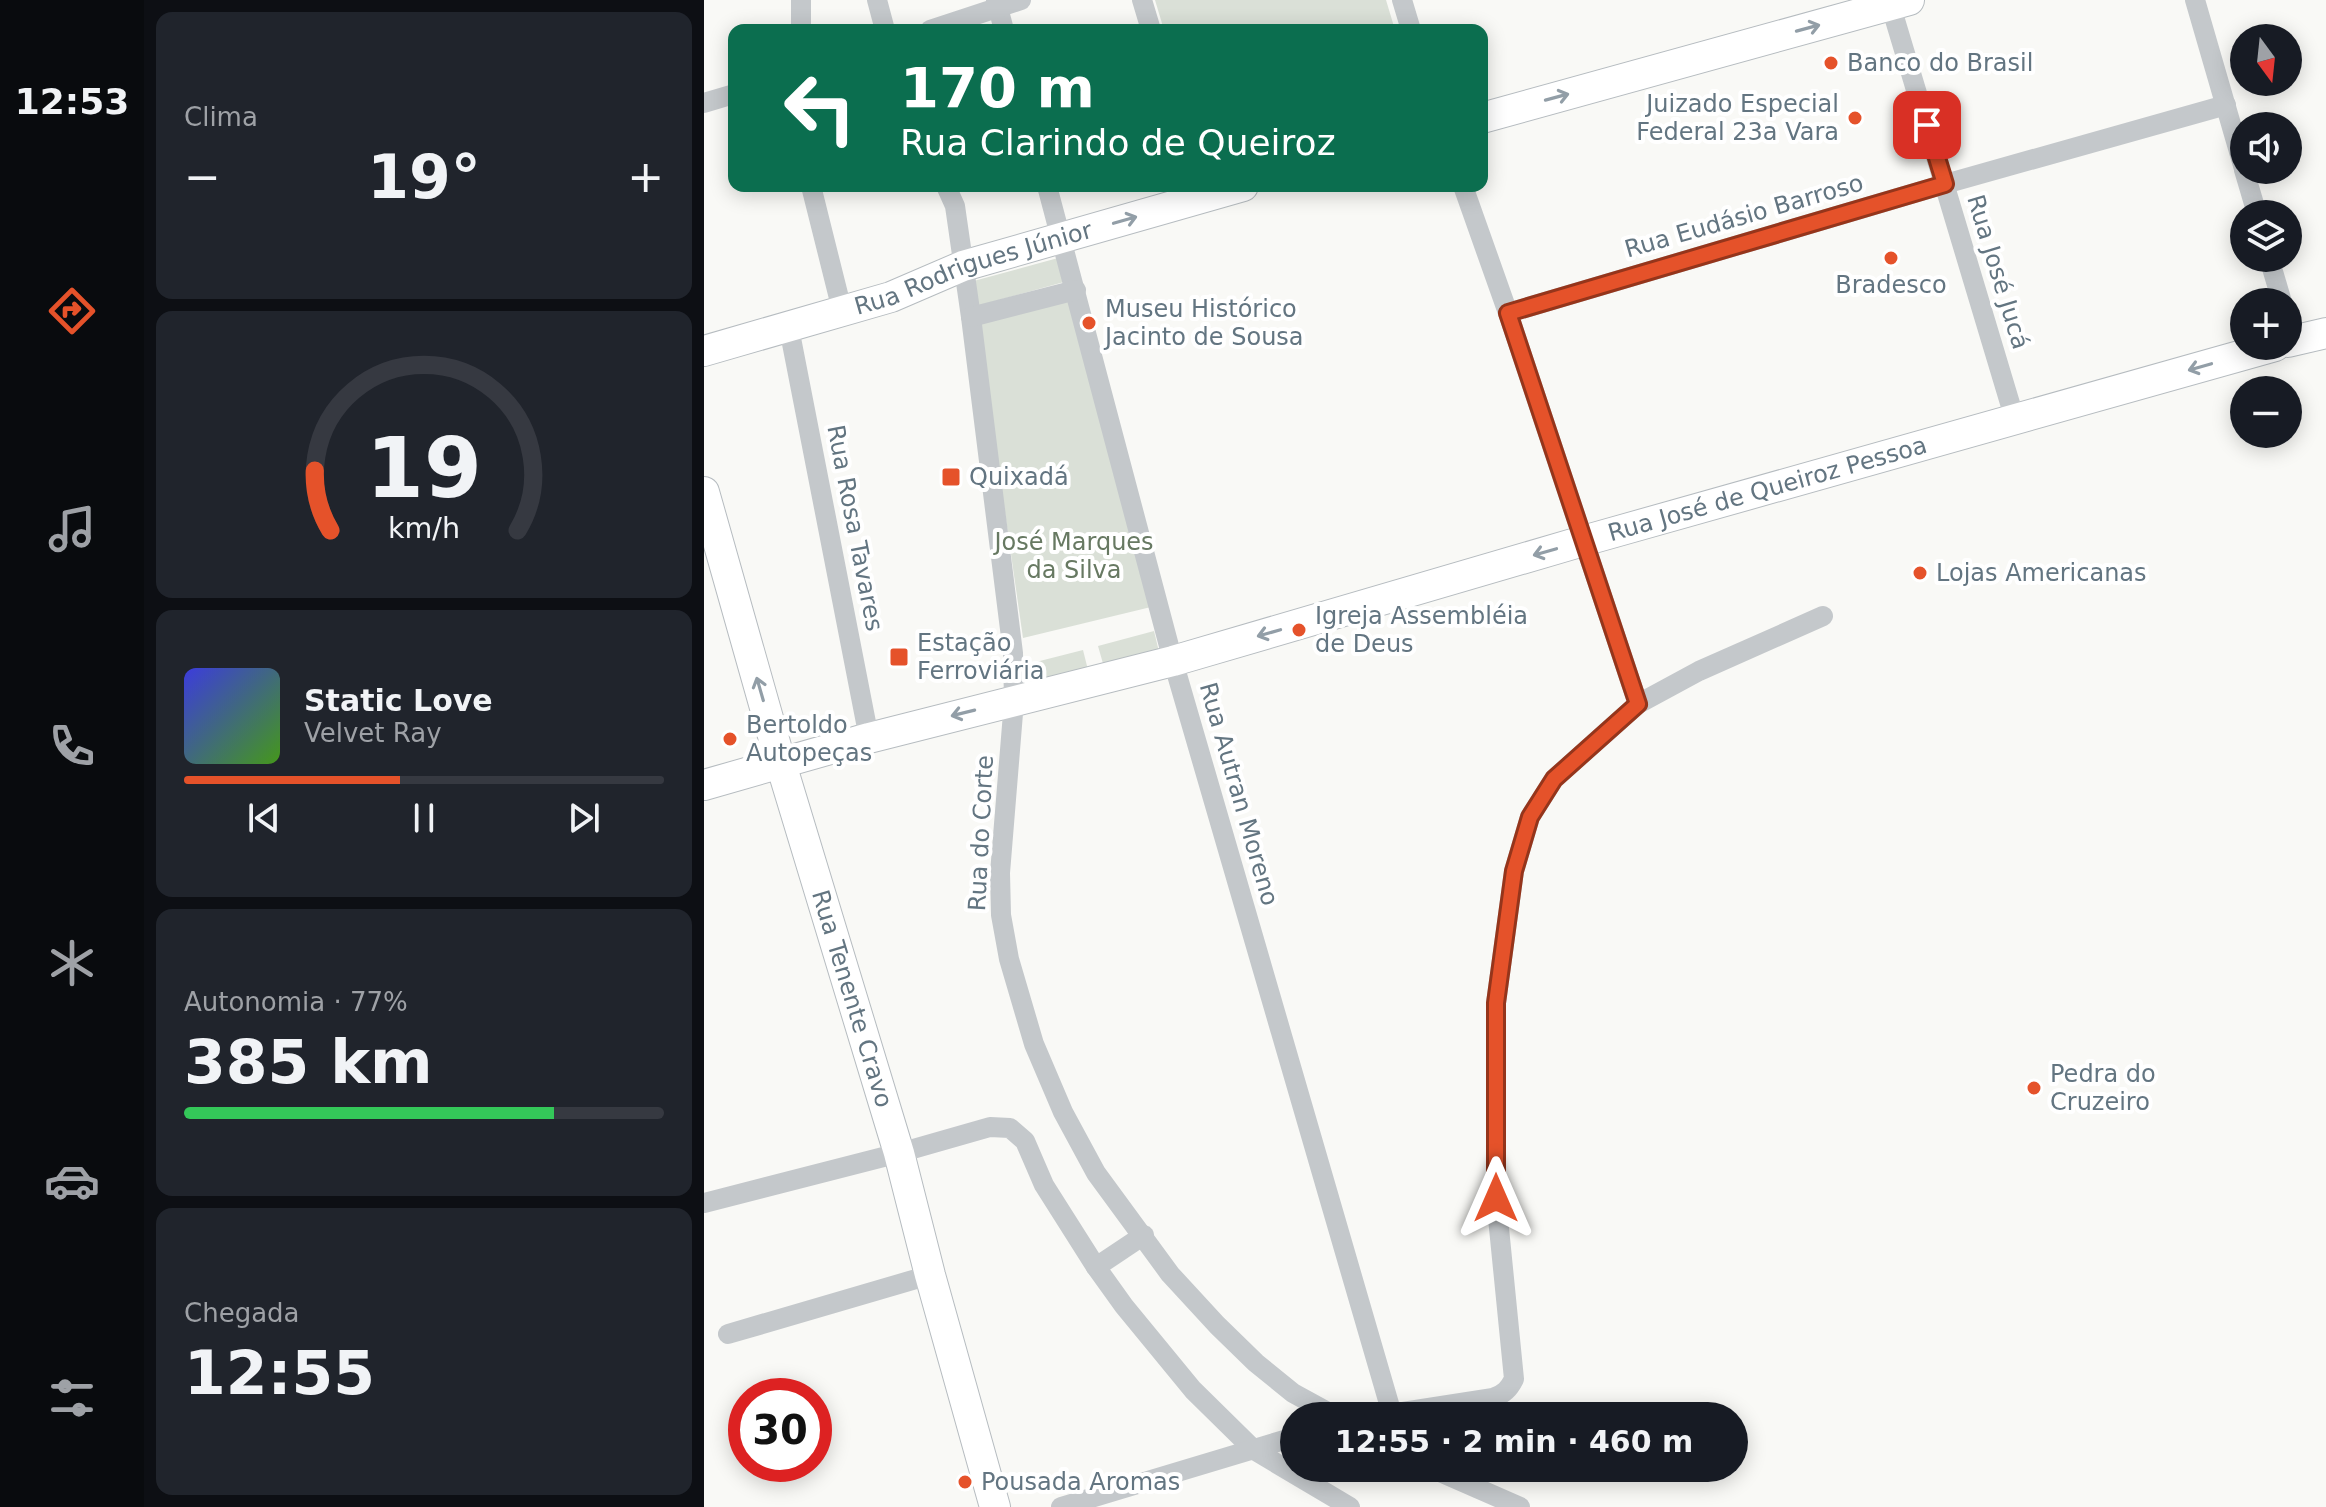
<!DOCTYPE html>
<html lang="pt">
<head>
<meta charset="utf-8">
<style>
  body { margin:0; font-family:"DejaVu Sans",sans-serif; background:#20242c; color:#f1f3f6; height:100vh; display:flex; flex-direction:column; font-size:30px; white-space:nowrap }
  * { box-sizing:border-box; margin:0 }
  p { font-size:26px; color:#9ea1a6 }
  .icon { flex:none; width:44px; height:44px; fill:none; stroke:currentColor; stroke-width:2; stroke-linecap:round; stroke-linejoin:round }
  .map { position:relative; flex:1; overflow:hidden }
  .panel { display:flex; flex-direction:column; gap:12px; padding:12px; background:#0d0f14; width:560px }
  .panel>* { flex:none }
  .top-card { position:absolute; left:24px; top:24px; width:760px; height:168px; border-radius:16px; box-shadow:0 4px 20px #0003; background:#0b6e4f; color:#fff; overflow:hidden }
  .needle { width:52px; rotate:165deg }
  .tools { position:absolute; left:1526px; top:24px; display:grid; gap:16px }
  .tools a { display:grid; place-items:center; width:72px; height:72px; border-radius:50%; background:#171b24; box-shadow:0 4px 20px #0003; font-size:40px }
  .speed { position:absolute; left:24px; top:1378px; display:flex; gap:16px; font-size:40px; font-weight:700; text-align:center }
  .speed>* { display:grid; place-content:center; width:104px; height:104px; border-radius:50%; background:#171b24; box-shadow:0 4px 20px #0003; line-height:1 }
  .speed .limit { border:12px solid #d22; background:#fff; color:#111 }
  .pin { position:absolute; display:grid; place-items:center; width:68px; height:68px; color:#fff; margin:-34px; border-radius:16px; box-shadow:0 4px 12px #0006 }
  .me { position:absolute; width:88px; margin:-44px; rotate:0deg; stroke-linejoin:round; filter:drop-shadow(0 0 6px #0008) }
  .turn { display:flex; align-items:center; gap:28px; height:168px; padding:0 40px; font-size:36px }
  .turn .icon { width:104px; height:104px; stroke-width:2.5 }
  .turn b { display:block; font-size:56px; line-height:68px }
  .big { font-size:60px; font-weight:700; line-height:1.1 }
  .panel .card { flex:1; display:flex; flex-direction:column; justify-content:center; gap:12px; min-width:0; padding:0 28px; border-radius:16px; background:#20242c }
  .panel .dial { align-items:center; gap:0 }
  .dial svg { height:208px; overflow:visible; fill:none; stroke:#363941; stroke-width:7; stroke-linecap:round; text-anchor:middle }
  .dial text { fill:#f1f3f6; stroke:none }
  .song { display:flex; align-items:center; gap:24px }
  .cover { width:96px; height:96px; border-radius:12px; background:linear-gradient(135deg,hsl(240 70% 55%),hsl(100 70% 35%)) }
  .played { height:8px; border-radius:4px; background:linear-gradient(90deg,#e5522a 45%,#363941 45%) }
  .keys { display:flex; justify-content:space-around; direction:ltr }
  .heat { display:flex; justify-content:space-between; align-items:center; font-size:44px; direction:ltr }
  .charge { height:12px; border-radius:6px; background:linear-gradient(90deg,#34c759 77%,#363941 0) }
  .trip { position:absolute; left:576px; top:1402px; width:468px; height:80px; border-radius:40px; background:#171b24; box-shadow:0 4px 20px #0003; font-weight:700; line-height:80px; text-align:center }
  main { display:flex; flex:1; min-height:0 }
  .menu { display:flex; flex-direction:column; width:144px; justify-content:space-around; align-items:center; background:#090b0e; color:#9ea1a6 }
  .menu .icon { width:56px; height:56px }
  .menu .on { color:#e5522a }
  .menu b { font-size:36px; color:#f1f3f6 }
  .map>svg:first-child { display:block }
  .green { fill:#dae0d7 }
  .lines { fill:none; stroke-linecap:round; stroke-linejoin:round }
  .secondary-casing { stroke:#b6bcc0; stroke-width:32 }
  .street { stroke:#c4c8cb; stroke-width:20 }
  .secondary { stroke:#fff; stroke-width:30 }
  .oneway { stroke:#929ea7 }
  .route-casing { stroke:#95351b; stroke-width:20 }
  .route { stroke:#e5522a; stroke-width:14 }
  .poi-dot { fill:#e5522a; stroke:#fff; stroke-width:3 }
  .labels { text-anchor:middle; stroke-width:8; stroke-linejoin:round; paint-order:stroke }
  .poi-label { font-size:24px; fill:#637581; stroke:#fff; text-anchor:start }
  .street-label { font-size:24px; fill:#637581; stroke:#fff }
  .park-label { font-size:24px; fill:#677962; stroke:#fff }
</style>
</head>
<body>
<main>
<nav class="menu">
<b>12:53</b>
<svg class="icon on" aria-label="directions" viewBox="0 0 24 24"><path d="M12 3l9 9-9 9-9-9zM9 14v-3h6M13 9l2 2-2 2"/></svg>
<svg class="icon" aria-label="music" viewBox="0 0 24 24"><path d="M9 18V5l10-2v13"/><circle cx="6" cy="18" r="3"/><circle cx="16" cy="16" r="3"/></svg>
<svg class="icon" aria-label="phone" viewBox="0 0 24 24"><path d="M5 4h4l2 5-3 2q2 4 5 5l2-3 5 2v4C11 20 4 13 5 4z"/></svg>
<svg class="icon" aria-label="climate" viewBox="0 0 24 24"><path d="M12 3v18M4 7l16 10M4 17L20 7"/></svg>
<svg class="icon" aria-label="car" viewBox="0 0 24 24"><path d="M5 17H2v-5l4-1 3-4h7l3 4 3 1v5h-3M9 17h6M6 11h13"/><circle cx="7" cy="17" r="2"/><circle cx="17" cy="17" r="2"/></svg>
<svg class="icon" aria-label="filters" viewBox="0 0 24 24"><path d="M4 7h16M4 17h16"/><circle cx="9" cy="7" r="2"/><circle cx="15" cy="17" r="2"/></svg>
</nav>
<section class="panel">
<div class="card"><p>Clima</p>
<div class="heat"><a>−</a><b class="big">19°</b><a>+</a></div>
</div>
<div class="card dial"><svg viewBox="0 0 100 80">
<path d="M14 69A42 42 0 1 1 86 69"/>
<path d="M14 69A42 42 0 0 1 8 46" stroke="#e5522a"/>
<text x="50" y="56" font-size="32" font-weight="700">19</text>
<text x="50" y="72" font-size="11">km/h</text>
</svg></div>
<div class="card">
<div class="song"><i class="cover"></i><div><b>Static Love</b><p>Velvet Ray</p></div></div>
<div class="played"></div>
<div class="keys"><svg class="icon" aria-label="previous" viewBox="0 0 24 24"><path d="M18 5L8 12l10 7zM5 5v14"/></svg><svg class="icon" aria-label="pause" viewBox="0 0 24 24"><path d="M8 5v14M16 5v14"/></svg><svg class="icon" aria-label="next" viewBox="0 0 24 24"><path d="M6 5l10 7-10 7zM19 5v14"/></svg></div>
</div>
<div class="card"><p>Autonomia · 77%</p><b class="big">385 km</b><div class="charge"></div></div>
<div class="card"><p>Chegada</p><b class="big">12:55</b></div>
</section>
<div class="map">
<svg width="1622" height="1507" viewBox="0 0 1622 1507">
  <rect width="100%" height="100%" fill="#f9f9f6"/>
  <!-- green -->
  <g class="green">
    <polygon points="451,0 682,0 691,30 460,30"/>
    <polygon points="354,258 360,282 273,306 266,282"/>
    <polygon points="366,301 447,607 319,638 274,324"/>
    <polygon points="450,631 455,652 400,667 394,646"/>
    <polygon points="379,650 384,670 329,685 324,664"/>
  </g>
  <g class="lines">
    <defs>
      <g id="secondary">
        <polyline points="778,118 1205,0"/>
        <polyline points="1584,342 1622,333"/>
        <path id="s1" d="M0,351L187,297L259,266L539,186"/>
        <path id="s2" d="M0,492L77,764L195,1153L226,1275L291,1507"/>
        <path id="s3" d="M0,785L165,738L469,661L879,541L1571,346"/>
      </g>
    </defs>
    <!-- secondary casing -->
    <use href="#secondary" class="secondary-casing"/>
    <!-- street -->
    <g class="street">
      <polyline points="97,0 97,30"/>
      <polyline points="173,0 181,30"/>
      <polyline points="292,0 300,30"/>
      <polyline points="438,0 447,30"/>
      <polyline points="698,0 707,30"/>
      <polyline points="1185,0 1311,420"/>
      <polyline points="1491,0 1540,169"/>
      <polyline points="226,30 317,0"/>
      <polyline points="0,103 30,94"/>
      <polyline points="1540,170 1553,214"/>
      <polyline points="107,186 138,310"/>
      <polyline points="242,186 251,206 267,317 309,653 310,701 296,873 297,915 305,959 330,1044 359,1112 392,1173 466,1274 513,1325 552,1363 589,1393 631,1416"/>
      <polyline points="343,186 469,661 688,1414"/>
      <polyline points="759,186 804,313 934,704"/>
      <polyline points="1565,258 1578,302"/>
      <polyline points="804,313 1241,184 1522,105"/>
      <polyline points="267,317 372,290"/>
      <polyline points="85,328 165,738"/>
      <polyline points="0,1203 195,1153 286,1127 306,1128 321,1141 340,1185 392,1267 420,1306 489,1390 550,1450 646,1507"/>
      <polyline points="392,1267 440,1235"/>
      <polyline points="24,1334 226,1275"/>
      <path d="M673,1416L789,1398C800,1394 805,1389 810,1379L792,1198V1003L810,871L826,817L850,779L934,704L995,671L1119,616"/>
      <polyline points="727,1468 816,1507"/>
      <polyline points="357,1507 590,1437"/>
    </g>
    <!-- secondary -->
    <use href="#secondary" class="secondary"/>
  </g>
  <!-- one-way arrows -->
  <defs><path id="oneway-shaft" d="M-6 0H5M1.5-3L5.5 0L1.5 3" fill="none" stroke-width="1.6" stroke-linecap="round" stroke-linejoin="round" transform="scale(2)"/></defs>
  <g class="oneway">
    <use href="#oneway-shaft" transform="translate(1104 28) rotate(-15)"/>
    <use href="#oneway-shaft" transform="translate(853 97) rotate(-15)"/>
    <use href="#oneway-shaft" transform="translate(421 220) rotate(-16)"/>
    <use href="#oneway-shaft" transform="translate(1496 367) rotate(164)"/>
    <use href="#oneway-shaft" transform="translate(841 552) rotate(164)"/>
    <use href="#oneway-shaft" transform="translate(565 633) rotate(164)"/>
    <use href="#oneway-shaft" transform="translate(56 689) rotate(-106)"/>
    <use href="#oneway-shaft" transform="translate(259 713) rotate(166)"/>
  </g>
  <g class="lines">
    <defs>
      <polyline id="route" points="792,1198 792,1003 810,871 826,817 850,779 934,704 804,313 1241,184 1223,125"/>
    </defs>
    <!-- route casing -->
    <use href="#route" class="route-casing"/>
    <!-- route -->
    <use href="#route" class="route"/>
  </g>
  <!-- markers -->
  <g class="poi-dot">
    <circle cx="1127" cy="63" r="8"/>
    <circle cx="1151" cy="118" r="8"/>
    <circle cx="1187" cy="258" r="8"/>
    <circle cx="385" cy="323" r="8"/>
    <rect x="237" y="467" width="20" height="20" rx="4"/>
    <circle cx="1216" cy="573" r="8"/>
    <circle cx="595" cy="630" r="8"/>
    <rect x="185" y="647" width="20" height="20" rx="4"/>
    <circle cx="26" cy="739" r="8"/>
    <circle cx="1330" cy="1088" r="8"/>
    <circle cx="261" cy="1482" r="8"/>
  </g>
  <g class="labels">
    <!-- poi labels -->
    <g class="poi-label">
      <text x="1143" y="71">Banco do Brasil</text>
      <text x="1135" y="112" text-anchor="end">Juizado Especial<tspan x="1135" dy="28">Federal 23a Vara</tspan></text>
      <text x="1187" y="293" text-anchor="middle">Bradesco</text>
      <text x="401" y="317">Museu Histórico<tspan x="401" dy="28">Jacinto de Sousa</tspan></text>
      <text x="265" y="485">Quixadá</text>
      <text x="1232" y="581">Lojas Americanas</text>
      <text x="611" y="624">Igreja Assembléia<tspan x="611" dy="28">de Deus</tspan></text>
      <text x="213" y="651">Estação<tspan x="213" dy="28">Ferroviária</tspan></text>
      <text x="42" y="733">Bertoldo<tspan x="42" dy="28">Autopeças</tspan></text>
      <text x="1346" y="1082">Pedra do<tspan x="1346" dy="28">Cruzeiro</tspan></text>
      <text x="277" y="1490">Pousada Aromas</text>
    </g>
    <!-- street labels -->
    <g class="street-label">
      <text transform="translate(1040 216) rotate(-16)" y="8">Rua Eudásio Barroso</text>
      <text dy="8" stroke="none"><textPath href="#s1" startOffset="282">Rua Rodrigues Júnior</textPath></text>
      <text transform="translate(1294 272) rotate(73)" y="8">Rua José Jucá</text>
      <text dy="8" stroke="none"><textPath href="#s3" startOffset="1104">Rua José de Queiroz Pessoa</textPath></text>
      <text transform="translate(151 528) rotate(79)" y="8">Rua Rosa Tavares</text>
      <text transform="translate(535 794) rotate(74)" y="8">Rua Autran Moreno</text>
      <text transform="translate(277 833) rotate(-87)" y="8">Rua do Corte</text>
      <text dy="8" stroke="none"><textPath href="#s2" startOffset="528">Rua Tenente Cravo</textPath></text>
    </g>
    <!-- park labels -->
    <g class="park-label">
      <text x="370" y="550">José Marques<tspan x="370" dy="28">da Silva</tspan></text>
    </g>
  </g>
</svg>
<div class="tools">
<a><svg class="needle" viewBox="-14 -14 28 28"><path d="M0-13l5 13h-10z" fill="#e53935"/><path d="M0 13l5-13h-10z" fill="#9ea1a6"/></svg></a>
<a><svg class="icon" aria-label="sound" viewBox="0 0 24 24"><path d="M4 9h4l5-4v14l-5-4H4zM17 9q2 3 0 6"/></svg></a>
<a><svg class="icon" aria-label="layers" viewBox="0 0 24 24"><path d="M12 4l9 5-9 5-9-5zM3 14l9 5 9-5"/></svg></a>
<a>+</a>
<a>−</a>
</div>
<div class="speed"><div class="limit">30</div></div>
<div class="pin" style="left:1223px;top:125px;background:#d93025"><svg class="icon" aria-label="arrive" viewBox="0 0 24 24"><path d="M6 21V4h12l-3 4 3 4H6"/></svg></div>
<svg class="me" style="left:792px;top:1198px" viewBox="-20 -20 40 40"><path d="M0-17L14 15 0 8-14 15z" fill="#e5522a" stroke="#fff" stroke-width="4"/></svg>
<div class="trip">12:55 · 2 min · 460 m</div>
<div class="top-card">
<div class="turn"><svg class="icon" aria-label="left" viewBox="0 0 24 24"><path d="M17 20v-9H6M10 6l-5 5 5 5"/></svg><div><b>170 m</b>Rua Clarindo de Queiroz</div></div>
</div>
</div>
</main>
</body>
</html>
